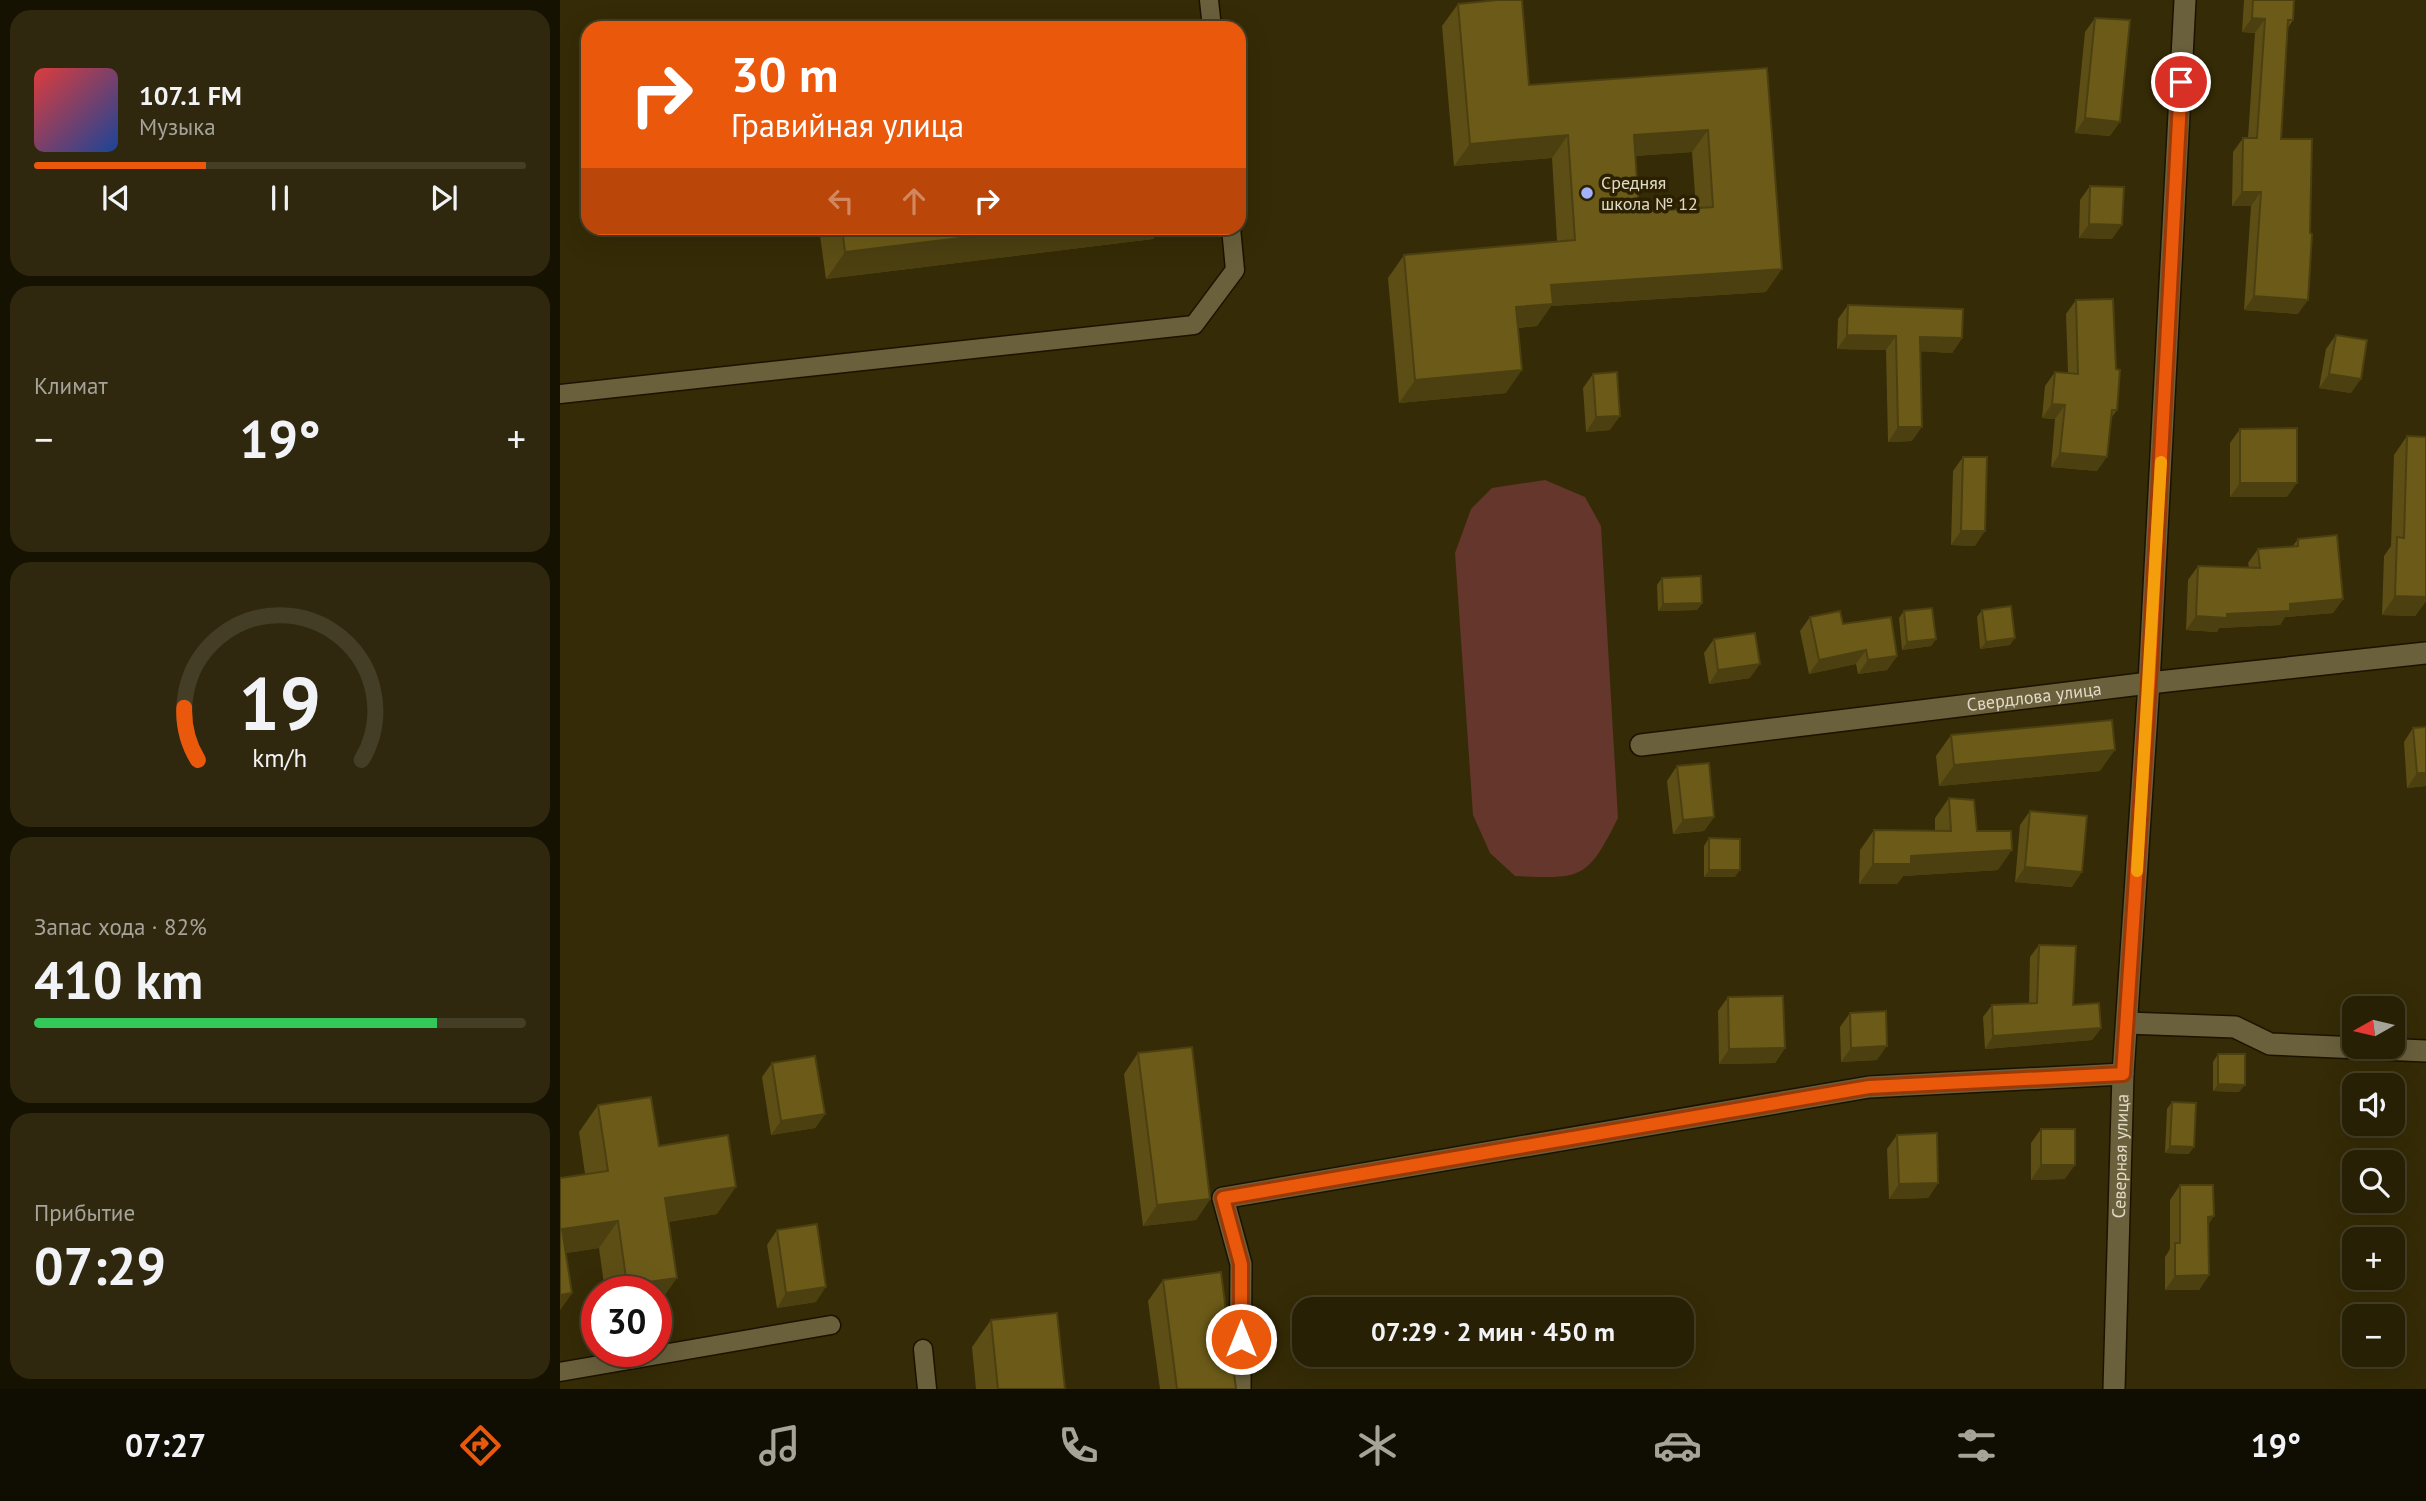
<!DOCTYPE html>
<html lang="ru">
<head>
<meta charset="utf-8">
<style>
  body { margin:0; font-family:"PT Sans",sans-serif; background:#30280e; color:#f1f3f6; height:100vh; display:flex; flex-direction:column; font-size:26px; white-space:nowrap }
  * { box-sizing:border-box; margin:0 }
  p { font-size:23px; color:#a5a39a }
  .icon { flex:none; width:38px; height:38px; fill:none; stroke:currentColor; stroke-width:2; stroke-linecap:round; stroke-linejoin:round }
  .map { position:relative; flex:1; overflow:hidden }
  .side { display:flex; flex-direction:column; gap:10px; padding:10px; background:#161202; width:560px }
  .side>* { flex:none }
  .guide { position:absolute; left:21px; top:21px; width:665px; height:214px; border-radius:21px; box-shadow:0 7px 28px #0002,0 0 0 2px #443e26; background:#ea580c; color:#fff; overflow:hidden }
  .needle { width:46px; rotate:262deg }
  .buttons { position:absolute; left:1782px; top:996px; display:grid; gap:14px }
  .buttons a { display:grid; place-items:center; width:63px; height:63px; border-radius:14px; background:#282004; box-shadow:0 7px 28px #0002,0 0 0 2px #443e26; font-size:35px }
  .speed { position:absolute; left:21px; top:1276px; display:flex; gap:14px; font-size:35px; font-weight:700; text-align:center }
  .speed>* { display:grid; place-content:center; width:91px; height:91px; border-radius:50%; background:#282004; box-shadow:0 7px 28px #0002,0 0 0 2px #443e26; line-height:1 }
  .speed .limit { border:10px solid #d22; background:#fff; color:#111 }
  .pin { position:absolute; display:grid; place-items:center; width:60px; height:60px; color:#fff; margin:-30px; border:4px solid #fff; border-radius:50%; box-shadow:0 2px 7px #0007 }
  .me { position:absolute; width:77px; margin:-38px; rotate:0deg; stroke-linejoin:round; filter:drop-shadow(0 0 5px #0008) }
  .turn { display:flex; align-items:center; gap:24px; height:147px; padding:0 35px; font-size:32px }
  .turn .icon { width:91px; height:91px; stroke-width:2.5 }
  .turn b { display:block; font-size:49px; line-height:60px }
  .lanes { display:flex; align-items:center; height:66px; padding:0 35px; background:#0003; justify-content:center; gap:35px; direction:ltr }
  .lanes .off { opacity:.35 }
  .big { font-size:52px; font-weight:700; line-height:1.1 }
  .side .widget { flex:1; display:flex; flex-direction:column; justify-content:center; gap:10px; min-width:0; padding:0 24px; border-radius:21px; background:#30280e }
  .side .dial { align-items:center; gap:0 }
  .dial svg { height:182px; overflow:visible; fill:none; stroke:#443e26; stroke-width:7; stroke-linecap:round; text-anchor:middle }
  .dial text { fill:#f1f3f6; stroke:none }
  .song { display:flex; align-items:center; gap:21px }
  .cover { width:84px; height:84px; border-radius:10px; background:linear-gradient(135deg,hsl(0 70% 55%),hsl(220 70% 35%)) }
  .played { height:7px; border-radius:4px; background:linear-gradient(90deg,#ea580c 35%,#443e26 35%) }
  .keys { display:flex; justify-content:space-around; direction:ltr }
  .heat { display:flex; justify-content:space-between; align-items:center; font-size:38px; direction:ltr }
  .charge { height:10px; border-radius:5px; background:linear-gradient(90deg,#34c759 82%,#443e26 0) }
  .trip { position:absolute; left:732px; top:1297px; width:402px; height:70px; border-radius:21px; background:#282004; box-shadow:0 7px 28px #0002,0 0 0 2px #443e26; font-weight:700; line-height:70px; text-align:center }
  .tab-bar { display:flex; height:112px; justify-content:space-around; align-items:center; background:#100d02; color:#a5a39a }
  .tab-bar .icon { width:49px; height:49px }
  .tab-bar .on { color:#ea580c }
  .tab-bar b { font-size:32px; color:#f1f3f6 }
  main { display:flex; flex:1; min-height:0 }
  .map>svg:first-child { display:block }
  .green { fill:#64362c }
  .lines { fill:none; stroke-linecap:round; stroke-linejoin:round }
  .lane-casing { stroke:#1b1300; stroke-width:21 }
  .street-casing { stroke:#1b1300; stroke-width:24 }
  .lane { stroke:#6a603c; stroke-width:18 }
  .street { stroke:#6a603c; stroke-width:21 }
  .wall { fill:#5d4e15; fill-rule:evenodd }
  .shaded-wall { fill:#4c4011 }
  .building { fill:#6c5b18; stroke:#4c4011; stroke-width:2; fill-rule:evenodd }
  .route-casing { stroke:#983908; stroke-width:18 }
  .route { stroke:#ea580c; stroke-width:12 }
  .slow { stroke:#f59e0b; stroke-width:12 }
  .poi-dot { fill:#a2b2fd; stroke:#2b2100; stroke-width:2.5 }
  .labels { text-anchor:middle; stroke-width:7; stroke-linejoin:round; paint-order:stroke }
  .poi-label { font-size:18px; fill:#e0dac7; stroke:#2b2100; text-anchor:start }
  .street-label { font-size:18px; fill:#e0dac7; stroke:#2b2100 }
</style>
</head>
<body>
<main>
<section class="side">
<div class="widget">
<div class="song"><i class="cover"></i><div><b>107.1 FM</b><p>Музыка</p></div></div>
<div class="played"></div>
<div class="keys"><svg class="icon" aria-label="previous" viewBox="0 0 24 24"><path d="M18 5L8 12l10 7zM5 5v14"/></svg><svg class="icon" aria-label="pause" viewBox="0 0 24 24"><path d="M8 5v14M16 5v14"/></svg><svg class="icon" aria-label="next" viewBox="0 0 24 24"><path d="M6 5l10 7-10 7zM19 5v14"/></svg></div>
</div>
<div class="widget"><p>Климат</p>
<div class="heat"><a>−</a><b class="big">19°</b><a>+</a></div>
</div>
<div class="widget dial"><svg viewBox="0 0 100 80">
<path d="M14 69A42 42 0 1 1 86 69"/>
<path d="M14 69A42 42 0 0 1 8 46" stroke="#ea580c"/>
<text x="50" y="56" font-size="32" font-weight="700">19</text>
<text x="50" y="72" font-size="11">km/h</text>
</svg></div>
<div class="widget"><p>Запас хода · 82%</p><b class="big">410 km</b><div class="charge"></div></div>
<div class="widget"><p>Прибытие</p><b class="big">07:29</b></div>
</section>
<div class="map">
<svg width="1866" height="1389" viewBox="0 0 1866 1389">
  <rect width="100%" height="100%" fill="#352b06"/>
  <!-- green -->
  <path class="green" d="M985,480L1025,497L1041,526L1058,818C1027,880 1022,879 955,876L930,853L913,815L895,553L911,509L932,488Z"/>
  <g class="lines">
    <defs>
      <g id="lane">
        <polyline points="649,0 652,28"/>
        <polyline points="0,394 634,325 675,270 671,228"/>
        <polyline points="363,1349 367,1389"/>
        <polyline points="0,1372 271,1325"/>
      </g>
      <g id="street">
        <path id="s1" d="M1081,745L1589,683L1866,653"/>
        <polyline points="1567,1023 1675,1027 1710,1044 1866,1051"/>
        <polyline points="680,1389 681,1264 663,1198 1309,1087 1563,1074"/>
        <path id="s2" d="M1554,1389L1563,1074L1589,683L1625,0"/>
      </g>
    </defs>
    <!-- lane casing -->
    <use href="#lane" class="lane-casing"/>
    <!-- street casing -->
    <use href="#street" class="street-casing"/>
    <!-- lane -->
    <use href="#lane" class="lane"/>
    <!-- street -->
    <use href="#street" class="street"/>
  </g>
  <!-- wall -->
  <g class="wall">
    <polygon points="1684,0 1734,0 1733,20 1728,28 1721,139 1738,314 1684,310 1691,206 1672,206 1673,152 1683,138 1688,138 1695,33 1682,32"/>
    <path d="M898,4L969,85L1207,68L1206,292L991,306L977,326L958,328L946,393L839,403L828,278L844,255L997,241L992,158L894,166L882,26ZM1132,152L1136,208L1079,212L1075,156Z"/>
    <polygon points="1535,18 1550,136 1515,133 1525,32"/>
    <polygon points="1530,186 1552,239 1519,238 1520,200"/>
    <polygon points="259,228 601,228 593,239 266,279"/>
    <polygon points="1516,300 1557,410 1551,418 1537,471 1491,467 1495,419 1482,418 1485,386 1495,372 1508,373 1506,314"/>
    <polygon points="1288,305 1402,338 1392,353 1361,351 1352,441 1328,442 1326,350 1277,349 1278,319"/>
    <polygon points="1776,335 1791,393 1759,388 1766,349"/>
    <polygon points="1033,374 1050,430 1026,432 1023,388"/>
    <polygon points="1680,429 1727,497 1670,497 1670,443"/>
    <polygon points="1847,436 1866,437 1866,601 1855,616 1822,615 1824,556 1831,546 1834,455"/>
    <polygon points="1403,457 1415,546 1391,545 1393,471"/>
    <polygon points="1738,539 1783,599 1773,613 1725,617 1720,625 1659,628 1657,632 1626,630 1628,580 1638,566 1689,568 1688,563 1698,549 1732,547"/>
    <polygon points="1102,578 1142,603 1137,610 1098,611 1097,585"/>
    <polygon points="1422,610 1450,645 1420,649 1417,617"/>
    <polygon points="1344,611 1376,639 1371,646 1342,650 1339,618"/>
    <polygon points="1250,617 1283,624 1337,656 1327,670 1298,674 1296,664 1249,674 1240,631"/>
    <polygon points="1154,639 1190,678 1149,684 1144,653"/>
    <polygon points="1866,727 1866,786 1847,788 1844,742 1853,728"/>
    <polygon points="1391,735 1540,771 1379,786 1376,756"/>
    <polygon points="1117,766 1154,817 1144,831 1113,834 1107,781"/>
    <polygon points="1389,798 1417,831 1438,870 1343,876 1337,884 1299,884 1300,850 1314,830 1375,830 1375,818"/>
    <polygon points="1470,811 1512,887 1455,882 1460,825"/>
    <polygon points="1149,838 1175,877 1144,877 1144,846"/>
    <polygon points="1479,945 1513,1005 1541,1028 1532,1040 1425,1049 1423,1017 1432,1005 1469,1003 1470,957"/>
    <polygon points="1168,997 1225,1048 1215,1063 1159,1064 1158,1011"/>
    <polygon points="1290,1013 1317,1060 1281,1062 1280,1027"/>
    <polygon points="578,1053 650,1199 636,1220 583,1226 564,1074"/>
    <polygon points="1658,1054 1679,1092 1653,1091 1653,1062"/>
    <polygon points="212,1063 265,1114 255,1128 211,1135 202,1077"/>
    <polygon points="1612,1102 1629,1154 1605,1153 1607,1109"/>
    <polygon points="38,1105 99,1146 157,1214 108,1222 98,1305 96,1305 96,1292 45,1292 39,1248 6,1253 12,1293 0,1310 0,1178 25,1174 19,1132"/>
    <polygon points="1481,1129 1505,1179 1471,1180 1471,1143"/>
    <polygon points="1337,1135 1378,1183 1368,1198 1329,1199 1327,1149"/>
    <polygon points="1620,1185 1649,1275 1639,1290 1605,1290 1605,1257 1610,1249 1610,1200"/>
    <polygon points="217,1230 256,1302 217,1308 207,1245"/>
    <polygon points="603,1280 676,1389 600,1389 588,1301"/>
    <polygon points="431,1320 505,1389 416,1389 412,1347"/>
  </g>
  <!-- shaded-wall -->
  <g class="shaded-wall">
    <polygon points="1692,18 1705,19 1695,33 1682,32"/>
    <polygon points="1525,118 1560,122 1550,136 1515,133"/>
    <polygon points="1148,130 1132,152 1058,157 1074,135"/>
    <polygon points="1008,135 992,158 894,166 910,144"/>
    <polygon points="1682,192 1701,192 1691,206 1672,206"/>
    <polygon points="1529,224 1562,225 1552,239 1519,238"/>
    <polygon points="482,228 601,228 593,239 266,279 285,252"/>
    <polygon points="1222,269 1206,292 991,306 977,326 940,329 956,307 991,285"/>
    <polygon points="1694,296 1748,300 1738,314 1684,310"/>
    <polygon points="1287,335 1336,336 1326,350 1277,349"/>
    <polygon points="1360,337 1402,338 1392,353 1351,351"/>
    <polygon points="962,370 946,393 839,403 855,380"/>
    <polygon points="1769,374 1801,379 1791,393 1759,388"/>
    <polygon points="1492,404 1505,405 1495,419 1482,418"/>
    <polygon points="1060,416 1050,430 1026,432 1036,417"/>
    <polygon points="1338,427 1362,427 1352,441 1328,442"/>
    <polygon points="1500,453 1547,457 1537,471 1491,467"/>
    <polygon points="1680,483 1737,483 1727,497 1670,497"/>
    <polygon points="1401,531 1425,531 1415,546 1391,545"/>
    <polygon points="1835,596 1866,597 1866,601 1855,616 1822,615"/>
    <polygon points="1783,599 1773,613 1725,617 1720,625 1659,628 1657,632 1626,630 1636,616 1667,614 1730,604"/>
    <polygon points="1142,603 1137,610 1098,611 1103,604"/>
    <polygon points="1455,638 1450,645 1420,649 1426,642"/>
    <polygon points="1376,639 1371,646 1342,650 1347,642"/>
    <polygon points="1306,650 1296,664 1249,674 1259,660"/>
    <polygon points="1337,656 1327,670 1298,674 1308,660"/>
    <polygon points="1200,664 1190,678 1149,684 1158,670"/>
    <polygon points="1555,750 1540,771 1379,786 1394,765"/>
    <polygon points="1857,773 1866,773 1866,786 1847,788"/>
    <polygon points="1154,817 1144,831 1113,834 1123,820"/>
    <polygon points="1452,850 1438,870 1343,876 1337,884 1299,884 1313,864 1351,856"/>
    <polygon points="1465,867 1522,872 1512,887 1455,882"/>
    <polygon points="1149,870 1180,870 1175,877 1144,877"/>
    <polygon points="1541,1028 1532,1040 1425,1049 1433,1036"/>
    <polygon points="1327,1046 1317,1060 1281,1062 1291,1048"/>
    <polygon points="1225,1048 1215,1063 1159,1064 1169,1049"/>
    <polygon points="1658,1084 1685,1085 1679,1092 1653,1091"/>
    <polygon points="265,1114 255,1128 211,1135 221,1121"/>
    <polygon points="1610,1146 1634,1147 1629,1154 1605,1153"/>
    <polygon points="1481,1165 1515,1165 1505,1179 1471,1180"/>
    <polygon points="1378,1183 1368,1198 1329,1199 1339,1184"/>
    <polygon points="176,1187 157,1214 86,1225 105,1198"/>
    <polygon points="650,1199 636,1220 583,1226 597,1205"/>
    <polygon points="1654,1216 1644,1231 1648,1217"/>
    <polygon points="58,1221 39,1248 0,1254 2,1229"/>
    <polygon points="1649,1275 1639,1290 1605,1290 1615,1276"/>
    <polygon points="117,1278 98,1305 96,1305 96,1292 63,1292 67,1285"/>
    <polygon points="266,1287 256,1302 217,1308 226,1293"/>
    <polygon points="12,1293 0,1310 0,1295"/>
  </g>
  <!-- building -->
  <g class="building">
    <path d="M938,0H962L969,85L1207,68L1222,269L991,285L993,304L956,307L962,370L855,380L844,255L1015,240L1008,135L910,144L898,4ZM1148,130L1153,207L1079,212L1074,135Z"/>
    <polygon points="1693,0 1734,0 1733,20 1728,20 1721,139 1752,139 1750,233 1752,234 1748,300 1694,296 1701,192 1682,192 1683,138 1697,138 1705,19 1692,18"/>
    <polygon points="1535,18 1570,20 1560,122 1525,118"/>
    <polygon points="1530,186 1564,187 1562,225 1529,224"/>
    <polygon points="282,228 482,228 285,252"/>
    <polygon points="1553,299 1556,369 1560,370 1557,410 1552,410 1547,457 1500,453 1505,405 1492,404 1495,372 1518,374 1516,300"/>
    <polygon points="1288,305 1403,309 1402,338 1360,337 1362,427 1338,427 1336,336 1287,335"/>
    <polygon points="1776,335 1807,340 1801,379 1769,374"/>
    <polygon points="1057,372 1060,416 1036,417 1033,374"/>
    <polygon points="1737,428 1737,483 1680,483 1680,429"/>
    <polygon points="1847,436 1866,437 1866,597 1835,596 1837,537 1844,538"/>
    <polygon points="1403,457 1427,457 1425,531 1401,531"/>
    <polygon points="1777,535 1783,599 1730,604 1730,611 1667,614 1667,618 1636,616 1638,566 1700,568 1698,549 1738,546 1738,539"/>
    <polygon points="1141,576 1142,603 1103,604 1102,578"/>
    <polygon points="1451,606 1455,638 1426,642 1422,610"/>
    <polygon points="1372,608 1376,639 1347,642 1344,611"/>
    <polygon points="1280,611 1283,624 1331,617 1337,656 1308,660 1306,650 1259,660 1250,617"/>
    <polygon points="1195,633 1200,664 1158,670 1154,639"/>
    <polygon points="1552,720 1555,750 1394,765 1391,735"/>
    <polygon points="1866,727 1866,773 1857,773 1853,728"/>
    <polygon points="1149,763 1154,817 1123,820 1117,766"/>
    <polygon points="1389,798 1414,800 1417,831 1451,831 1452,850 1351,856 1351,864 1313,864 1314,830 1391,831"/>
    <polygon points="1470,811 1527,816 1522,872 1465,867"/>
    <polygon points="1149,838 1180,839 1180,870 1149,870"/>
    <polygon points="1479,945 1516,946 1513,1005 1539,1003 1541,1028 1433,1036 1432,1005 1477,1003"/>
    <polygon points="1223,996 1225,1048 1169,1049 1168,997"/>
    <polygon points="1326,1011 1327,1046 1291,1048 1290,1013"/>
    <polygon points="632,1047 650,1199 597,1205 578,1053"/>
    <polygon points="1658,1054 1685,1054 1685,1085 1658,1084"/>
    <polygon points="255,1056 265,1114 221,1121 212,1063"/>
    <polygon points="91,1097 99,1146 168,1135 176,1187 105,1198 117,1278 67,1285 58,1221 2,1229 12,1293 0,1295 0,1178 48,1171 38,1105"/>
    <polygon points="1612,1102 1636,1103 1634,1147 1610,1146"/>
    <rect x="1481" y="1129" width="34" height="36"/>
    <polygon points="1377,1133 1378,1183 1339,1184 1337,1135"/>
    <polygon points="1620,1185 1653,1185 1654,1216 1648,1217 1649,1275 1615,1276 1615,1243 1620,1243"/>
    <polygon points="257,1224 266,1287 226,1293 217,1230"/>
    <polygon points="661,1272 676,1389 617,1389 603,1280"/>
    <polygon points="497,1313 505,1389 438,1389 431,1320"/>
  </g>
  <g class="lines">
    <defs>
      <polyline id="route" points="681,1339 681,1264 663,1198 1309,1087 1563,1074 1589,682 1621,82"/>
    </defs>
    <!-- route casing -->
    <use href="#route" class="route-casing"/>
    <!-- route -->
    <use href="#route" class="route"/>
    <!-- slow -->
    <polyline class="slow" points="1577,871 1601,462"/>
  </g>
  <!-- markers -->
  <circle class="poi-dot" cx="1027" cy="193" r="7"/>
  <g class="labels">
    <!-- poi labels -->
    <g class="poi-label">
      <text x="1041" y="189">Средняя<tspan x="1041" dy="21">школа № 12</tspan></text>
    </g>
    <!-- street labels -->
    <g class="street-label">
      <text dy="6" stroke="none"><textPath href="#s1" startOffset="396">Свердлова улица</textPath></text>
      <text dy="6" stroke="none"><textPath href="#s2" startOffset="233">Северная улица</textPath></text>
    </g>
  </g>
</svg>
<div class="buttons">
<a><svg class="needle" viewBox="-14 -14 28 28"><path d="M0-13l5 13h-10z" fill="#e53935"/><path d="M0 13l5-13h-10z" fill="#a5a39a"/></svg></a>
<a><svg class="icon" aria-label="sound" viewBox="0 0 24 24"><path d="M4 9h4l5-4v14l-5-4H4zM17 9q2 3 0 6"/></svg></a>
<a><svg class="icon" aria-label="search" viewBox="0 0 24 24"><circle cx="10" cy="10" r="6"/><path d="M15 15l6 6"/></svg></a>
<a>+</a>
<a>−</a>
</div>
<div class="speed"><div class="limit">30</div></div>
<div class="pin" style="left:1621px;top:82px;background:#d93025"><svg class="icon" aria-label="arrive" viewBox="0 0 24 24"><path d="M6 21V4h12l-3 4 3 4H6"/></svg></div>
<svg class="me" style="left:681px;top:1339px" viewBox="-20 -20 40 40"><circle r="17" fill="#ea580c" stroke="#fff" stroke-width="3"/><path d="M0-11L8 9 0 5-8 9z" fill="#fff"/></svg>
<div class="trip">07:29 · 2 мин · 450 m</div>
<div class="guide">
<div class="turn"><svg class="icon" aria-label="right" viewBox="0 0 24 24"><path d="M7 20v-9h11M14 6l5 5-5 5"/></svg><div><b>30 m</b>Гравийная улица</div></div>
<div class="lanes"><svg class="icon off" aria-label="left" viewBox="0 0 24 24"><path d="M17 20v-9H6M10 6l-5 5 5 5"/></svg><svg class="icon off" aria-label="ahead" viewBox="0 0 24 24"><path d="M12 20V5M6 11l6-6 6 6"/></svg><svg class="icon" aria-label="right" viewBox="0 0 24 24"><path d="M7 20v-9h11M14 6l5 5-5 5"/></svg></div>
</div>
</div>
</main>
<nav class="tab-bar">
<b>07:27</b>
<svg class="icon on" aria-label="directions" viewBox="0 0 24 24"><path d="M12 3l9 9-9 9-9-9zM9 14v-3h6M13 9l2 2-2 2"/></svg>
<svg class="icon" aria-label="music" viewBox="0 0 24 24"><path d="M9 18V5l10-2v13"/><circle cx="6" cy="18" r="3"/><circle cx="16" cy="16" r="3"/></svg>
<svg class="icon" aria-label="phone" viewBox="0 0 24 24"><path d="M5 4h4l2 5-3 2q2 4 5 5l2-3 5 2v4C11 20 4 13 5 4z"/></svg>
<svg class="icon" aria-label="climate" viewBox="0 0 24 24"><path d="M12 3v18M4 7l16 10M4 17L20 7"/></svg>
<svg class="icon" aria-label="car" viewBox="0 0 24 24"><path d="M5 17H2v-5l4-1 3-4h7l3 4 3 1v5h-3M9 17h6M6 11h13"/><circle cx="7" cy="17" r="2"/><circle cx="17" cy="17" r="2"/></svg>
<svg class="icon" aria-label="filters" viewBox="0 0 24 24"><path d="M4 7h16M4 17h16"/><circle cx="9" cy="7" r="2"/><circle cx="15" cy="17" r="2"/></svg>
<b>19°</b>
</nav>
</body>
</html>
